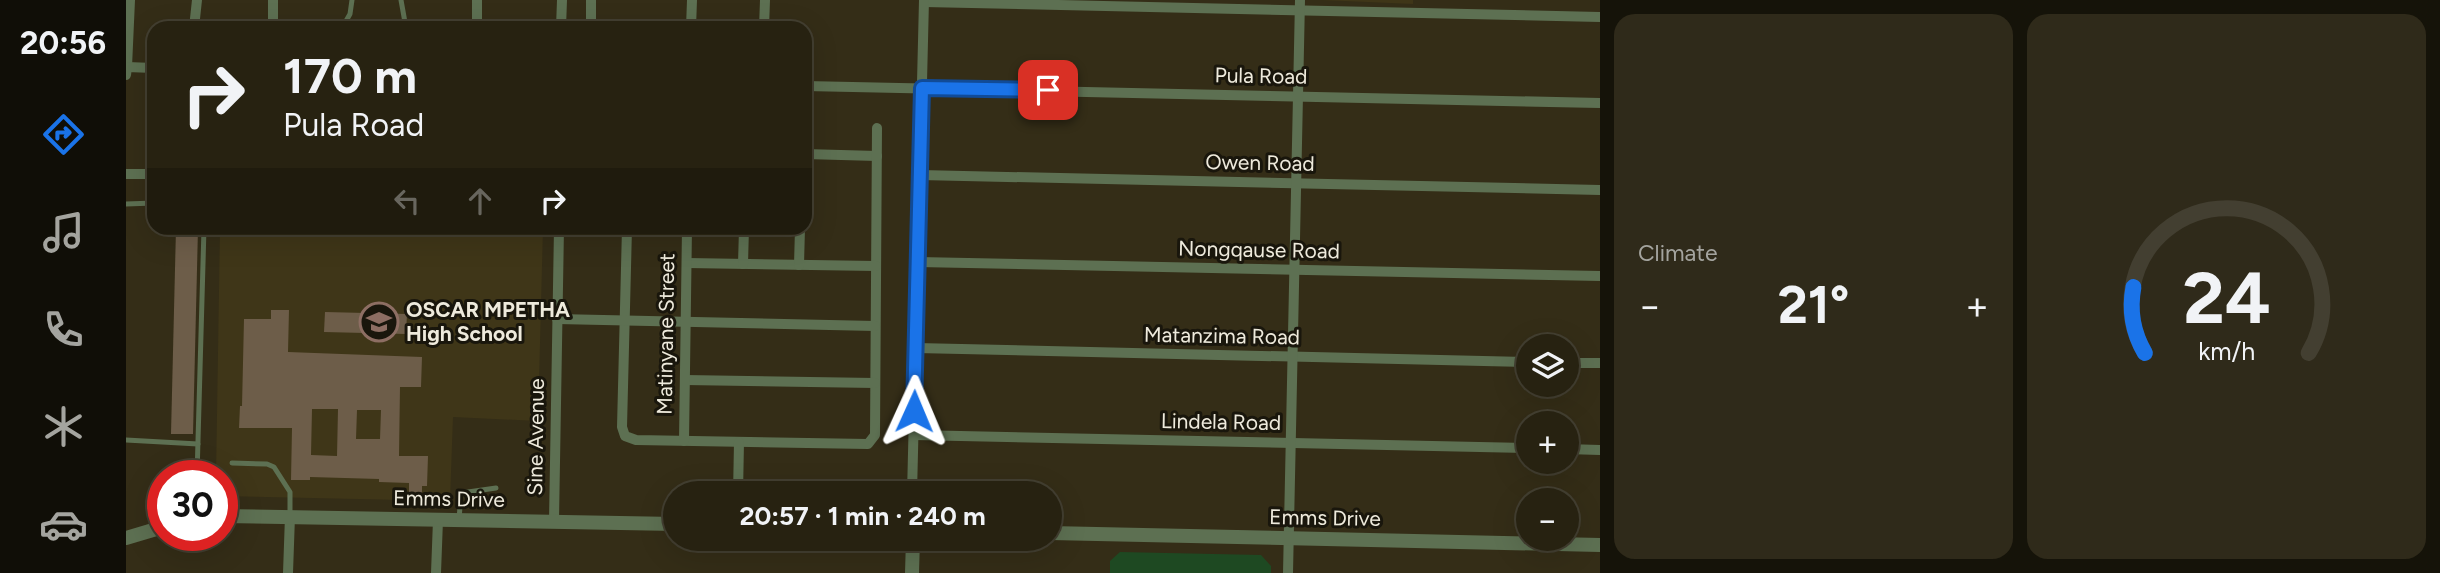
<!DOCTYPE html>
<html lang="en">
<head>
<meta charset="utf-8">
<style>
  body { margin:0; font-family:Figtree,sans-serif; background:#2f2a1a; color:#f1f3f6; height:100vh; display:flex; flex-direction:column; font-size:26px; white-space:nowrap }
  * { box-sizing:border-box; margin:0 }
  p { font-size:23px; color:#a4a49f }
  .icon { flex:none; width:38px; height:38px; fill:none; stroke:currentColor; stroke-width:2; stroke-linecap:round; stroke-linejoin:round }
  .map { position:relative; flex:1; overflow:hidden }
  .sheet { display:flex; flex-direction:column; gap:14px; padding:14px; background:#151309; width:840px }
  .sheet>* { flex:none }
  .top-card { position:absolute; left:21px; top:21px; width:665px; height:214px; border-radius:21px; box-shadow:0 7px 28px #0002,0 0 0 2px #433f31; background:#272211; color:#f1f3f6; overflow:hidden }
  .buttons { position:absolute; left:1390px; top:334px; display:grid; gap:14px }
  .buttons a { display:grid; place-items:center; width:63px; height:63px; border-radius:50%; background:#272211; box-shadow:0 7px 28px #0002,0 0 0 2px #433f31; font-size:35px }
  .speed { position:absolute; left:21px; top:460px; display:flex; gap:14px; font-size:35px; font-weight:700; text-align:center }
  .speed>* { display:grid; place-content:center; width:91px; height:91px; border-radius:50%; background:#272211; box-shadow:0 7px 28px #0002,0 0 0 2px #433f31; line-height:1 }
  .speed .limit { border:10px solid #d22; background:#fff; color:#111 }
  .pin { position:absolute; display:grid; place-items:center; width:60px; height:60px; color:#fff; margin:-30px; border-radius:14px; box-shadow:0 4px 10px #0006 }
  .me { position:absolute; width:77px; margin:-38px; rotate:1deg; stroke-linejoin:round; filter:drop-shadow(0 0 5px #0008) }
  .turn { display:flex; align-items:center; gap:24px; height:147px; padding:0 21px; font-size:32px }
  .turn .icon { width:91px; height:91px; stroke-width:2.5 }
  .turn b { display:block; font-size:49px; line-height:60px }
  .lanes { display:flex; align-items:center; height:66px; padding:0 21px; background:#0003; justify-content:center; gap:35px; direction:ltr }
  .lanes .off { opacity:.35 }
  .big { font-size:52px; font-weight:700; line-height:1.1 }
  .sheet .widget { flex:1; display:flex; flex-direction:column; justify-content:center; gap:10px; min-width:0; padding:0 24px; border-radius:21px; background:#2f2a1a }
  .sheet .dial { align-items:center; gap:0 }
  .dial svg { height:182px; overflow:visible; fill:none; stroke:#433f31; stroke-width:7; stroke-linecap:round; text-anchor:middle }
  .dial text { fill:#f1f3f6; stroke:none }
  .heat { display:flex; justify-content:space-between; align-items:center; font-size:38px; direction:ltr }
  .sheet .tiles { flex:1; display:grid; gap:14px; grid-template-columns:repeat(2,1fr) }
  .trip { position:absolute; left:537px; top:481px; width:399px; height:70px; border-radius:35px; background:#272211; box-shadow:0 7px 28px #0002,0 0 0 2px #433f31; font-weight:700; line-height:70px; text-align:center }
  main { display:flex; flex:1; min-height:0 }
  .dock { display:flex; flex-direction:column; width:126px; justify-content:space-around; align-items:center; background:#100e07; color:#a4a49f }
  .dock .icon { width:49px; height:49px }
  .dock .active { color:#1a73e8 }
  .dock b { font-size:32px; color:#f1f3f6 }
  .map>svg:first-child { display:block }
  .built { fill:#3f3618 }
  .green { fill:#1e4922 }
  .building { fill:#6d5d49; fill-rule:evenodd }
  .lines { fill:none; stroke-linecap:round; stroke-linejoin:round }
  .service { stroke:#5d7052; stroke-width:5 }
  .minor { stroke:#5d7052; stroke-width:10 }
  .tertiary { stroke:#5d7052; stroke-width:14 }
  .route-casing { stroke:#114b97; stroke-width:18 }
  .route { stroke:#1a73e8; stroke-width:12 }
  .labels { text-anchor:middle; stroke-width:6; stroke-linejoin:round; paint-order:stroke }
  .street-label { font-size:21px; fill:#eeeadc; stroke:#19160c }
  .poi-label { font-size:21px; font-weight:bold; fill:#eeeadc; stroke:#19160c; text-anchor:start }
</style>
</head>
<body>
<main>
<nav class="dock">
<b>20:56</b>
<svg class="icon active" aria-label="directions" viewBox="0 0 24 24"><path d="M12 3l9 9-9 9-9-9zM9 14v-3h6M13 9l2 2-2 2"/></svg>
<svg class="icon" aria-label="music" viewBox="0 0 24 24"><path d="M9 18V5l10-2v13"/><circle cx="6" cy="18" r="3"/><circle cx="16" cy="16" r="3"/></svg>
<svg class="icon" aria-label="phone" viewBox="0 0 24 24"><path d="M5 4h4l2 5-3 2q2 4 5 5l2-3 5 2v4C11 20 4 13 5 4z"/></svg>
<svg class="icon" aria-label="climate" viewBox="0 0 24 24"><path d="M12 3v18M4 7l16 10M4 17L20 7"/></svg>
<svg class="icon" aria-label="car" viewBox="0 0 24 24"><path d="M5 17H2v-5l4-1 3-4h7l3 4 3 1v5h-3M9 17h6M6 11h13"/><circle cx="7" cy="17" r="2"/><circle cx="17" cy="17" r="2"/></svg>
</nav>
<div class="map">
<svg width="1474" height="573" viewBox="0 0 1474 573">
  <rect width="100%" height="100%" fill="#342d17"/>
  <!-- built -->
  <g class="built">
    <polygon points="1195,0 1287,0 1287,4"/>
    <polygon points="94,228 417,228 412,421 327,417 324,501 96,496 96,476 90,476"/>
  </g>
  <!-- green -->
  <polygon class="green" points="994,552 1135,555 1145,566 1145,573 984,573 984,561"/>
  <!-- building -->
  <g class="building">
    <polygon points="50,228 72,228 67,434 45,434"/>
    <path d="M145,310H163L162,352L296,357L295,387H274L273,456H302L301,486H296V493H283V483L253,482V479L184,477V480H165L166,428H113L114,406H116L118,319H145ZM186,409H212L211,456L185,455ZM231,410H255L254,439H230Z"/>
    <polygon points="199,312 281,314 280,334 198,332"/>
  </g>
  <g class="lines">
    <!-- service -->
    <g class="service">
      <polyline points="275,0 280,28"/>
      <polyline points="216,28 224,14 226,0"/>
      <polyline points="0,204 28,203"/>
      <polyline points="0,440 72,444"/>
      <polyline points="106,463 141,464 148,467 164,492 164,514"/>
      <polyline points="71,476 78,228"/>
      <polyline points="333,520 335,493 370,488"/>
    </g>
    <!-- minor -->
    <g class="minor">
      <polyline points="351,0 351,28"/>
      <polyline points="798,2 1474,17"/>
      <polyline points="68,28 71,0"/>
      <polyline points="147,28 147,0"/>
      <polyline points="435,28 436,0"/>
      <polyline points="465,28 465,0"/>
      <polyline points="565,28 566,0"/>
      <polyline points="638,28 639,0"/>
      <polyline points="1,67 4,0"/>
      <polyline points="0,75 1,67 28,68"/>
      <polyline points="679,86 1474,103"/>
      <polyline points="679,154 751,156"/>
      <polyline points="0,174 28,174"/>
      <polyline points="794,175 1474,190"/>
      <polyline points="501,228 496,427 499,436 510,440 742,444 749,435 751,128"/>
      <polyline points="792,262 1474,276"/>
      <polyline points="561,263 750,266"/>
      <polyline points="617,264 618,228"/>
      <polyline points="673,265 674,228"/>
      <polyline points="431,319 749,326"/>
      <polyline points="790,348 1402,362"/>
      <polyline points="1440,363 1474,363"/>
      <polyline points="559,380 749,383"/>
      <polyline points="788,435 1402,448"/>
      <polyline points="558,441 561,228"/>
      <polyline points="1440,449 1474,450"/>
      <polyline points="612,494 613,442"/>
      <polyline points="786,494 798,0"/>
      <polyline points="428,521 433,228"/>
      <polyline points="162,573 164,516"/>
      <polyline points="310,573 312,520"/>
      <polyline points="1162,573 1174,0"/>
    </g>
    <!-- tertiary -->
    <g class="tertiary">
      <polyline points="96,516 550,524"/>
      <polyline points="924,533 1474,545"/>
      <polyline points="0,538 37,527"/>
      <polyline points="786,573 787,539"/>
    </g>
  </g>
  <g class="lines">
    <defs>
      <polyline id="route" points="788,411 796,88 922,90"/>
    </defs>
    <!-- route casing -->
    <use href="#route" class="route-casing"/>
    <!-- route -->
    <use href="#route" class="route"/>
  </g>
  <!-- icons -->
  <defs>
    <symbol id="school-ring" viewBox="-11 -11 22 22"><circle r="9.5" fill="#19160c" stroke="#8d6e63" stroke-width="1.5"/><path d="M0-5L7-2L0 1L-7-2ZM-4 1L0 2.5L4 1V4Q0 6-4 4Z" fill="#8d6e63"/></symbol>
  </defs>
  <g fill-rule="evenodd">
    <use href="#school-ring" x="231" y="300" width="44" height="44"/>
  </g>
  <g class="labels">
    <!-- street labels -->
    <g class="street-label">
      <text transform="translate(1135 76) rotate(1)" y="7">Pula Road</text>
      <text transform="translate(1134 163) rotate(1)" y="7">Owen Road</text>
      <text transform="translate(1133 250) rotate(1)" y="7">Nongqause Road</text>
      <text transform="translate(540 334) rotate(-89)" y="7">Matinyane Street</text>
      <text transform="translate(1096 336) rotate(1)" y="7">Matanzima Road</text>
      <text transform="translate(1095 422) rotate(1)" y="7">Lindela Road</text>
      <text transform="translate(410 437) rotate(-89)" y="7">Sine Avenue</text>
      <text transform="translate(323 499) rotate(1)" y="7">Emms Drive</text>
      <text transform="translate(1199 518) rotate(1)" y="7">Emms Drive</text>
    </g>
    <!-- poi labels -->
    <g class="poi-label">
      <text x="280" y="317">OSCAR MPETHA<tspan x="280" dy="24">High School</tspan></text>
    </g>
  </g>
</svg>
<div class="buttons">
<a><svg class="icon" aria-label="layers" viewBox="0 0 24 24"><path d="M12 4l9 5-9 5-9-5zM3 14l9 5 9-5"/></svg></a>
<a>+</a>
<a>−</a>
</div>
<div class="speed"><div class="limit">30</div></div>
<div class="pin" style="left:922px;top:90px;background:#d93025"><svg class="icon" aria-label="arrive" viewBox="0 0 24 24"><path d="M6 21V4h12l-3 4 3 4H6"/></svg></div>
<svg class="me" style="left:788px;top:411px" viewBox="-20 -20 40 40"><path d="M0-17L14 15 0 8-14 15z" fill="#1a73e8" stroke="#fff" stroke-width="4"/></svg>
<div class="trip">20:57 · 1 min · 240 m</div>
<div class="top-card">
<div class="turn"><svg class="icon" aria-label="right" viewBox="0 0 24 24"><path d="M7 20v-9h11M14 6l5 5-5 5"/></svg><div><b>170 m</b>Pula Road</div></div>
<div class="lanes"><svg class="icon off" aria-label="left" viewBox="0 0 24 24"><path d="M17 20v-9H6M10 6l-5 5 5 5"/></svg><svg class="icon off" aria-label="ahead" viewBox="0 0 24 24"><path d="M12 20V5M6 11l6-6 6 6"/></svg><svg class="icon" aria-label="right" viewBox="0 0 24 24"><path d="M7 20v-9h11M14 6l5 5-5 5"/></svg></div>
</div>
</div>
<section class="sheet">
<div class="tiles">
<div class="widget"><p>Climate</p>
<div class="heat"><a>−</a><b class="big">21°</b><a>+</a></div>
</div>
<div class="widget dial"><svg viewBox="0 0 100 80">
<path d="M14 69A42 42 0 1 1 86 69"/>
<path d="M14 69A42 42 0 0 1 9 40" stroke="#1a73e8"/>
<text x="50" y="56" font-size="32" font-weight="700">24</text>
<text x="50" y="72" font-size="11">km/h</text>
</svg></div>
</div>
</section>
</main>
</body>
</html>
